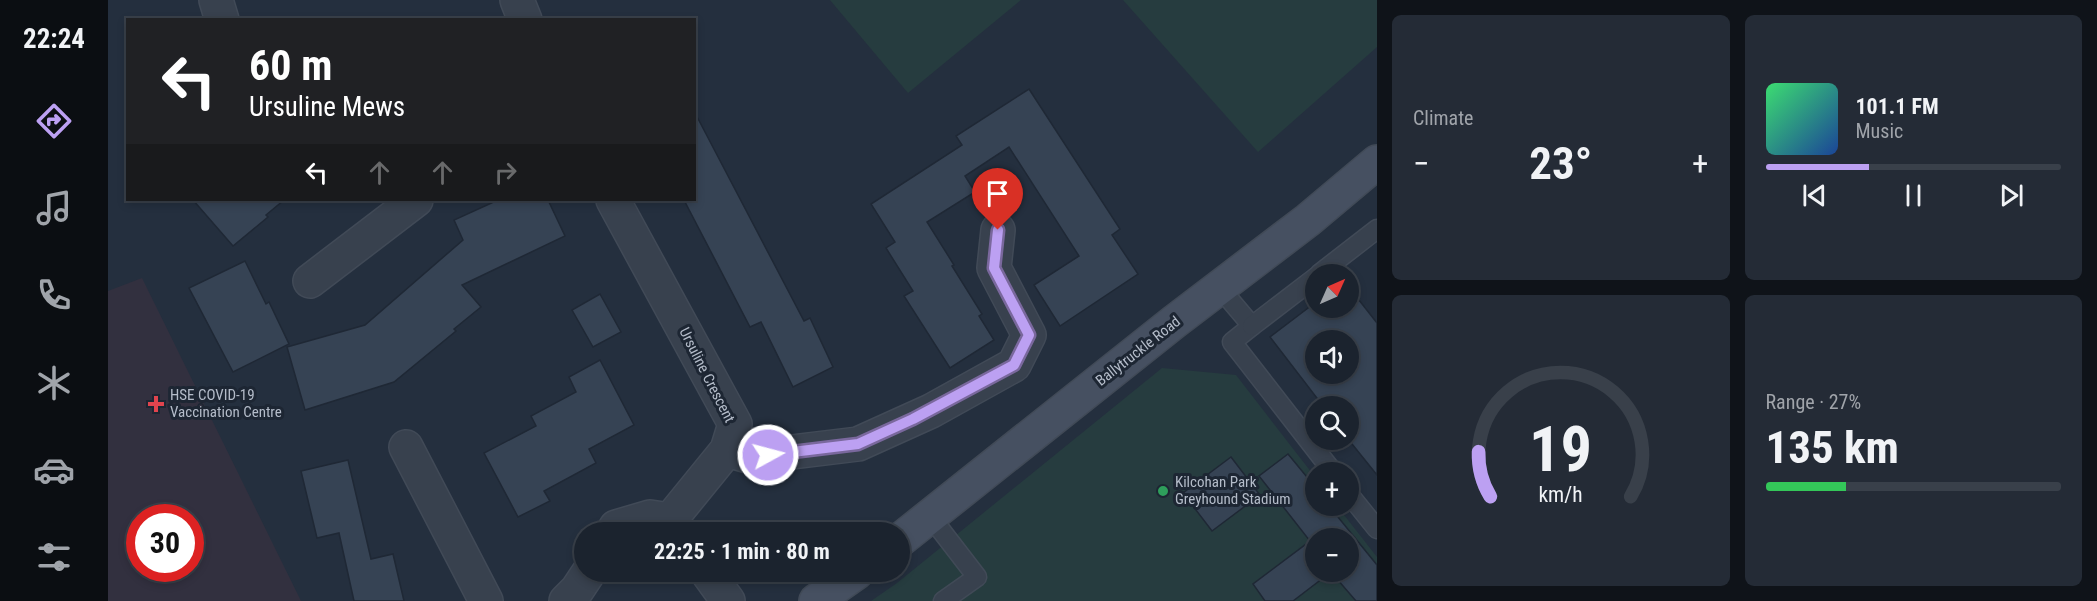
<!DOCTYPE html>
<html lang="en">
<head>
<meta charset="utf-8">
<style>
  body { margin:0; font-family:"Roboto Condensed",sans-serif; background:#242b36; color:#f1f3f6; height:100vh; display:flex; flex-direction:column; font-size:22px; white-space:nowrap }
  * { box-sizing:border-box; margin:0 }
  p { font-size:20px; color:#a0a4aa }
  .icon { flex:none; width:33px; height:33px; fill:none; stroke:currentColor; stroke-width:2; stroke-linecap:round; stroke-linejoin:round }
  .map { position:relative; flex:1; overflow:hidden }
  .side { display:flex; flex-direction:column; gap:15px; padding:15px; background:#0f1319; width:720px }
  .side>* { flex:none }
  .top-card { position:absolute; left:18px; top:18px; width:570px; height:183px; border-radius:0px; box-shadow:0 3px 9px #0003,0 0 0 2px #39404a; background:#202124; color:#fff; overflow:hidden }
  .needle { width:39px; rotate:45deg }
  .fabs { position:absolute; left:1197px; top:264px; display:grid; gap:12px }
  .fabs a { display:grid; place-items:center; width:54px; height:54px; border-radius:50%; background:#1b232e; box-shadow:0 3px 9px #0003,0 0 0 2px #39404a; font-size:30px }
  .speed { position:absolute; left:18px; top:504px; display:flex; gap:12px; font-size:30px; font-weight:700; text-align:center }
  .speed>* { display:grid; place-content:center; width:78px; height:78px; border-radius:50%; background:#1b232e; box-shadow:0 3px 9px #0003,0 0 0 2px #39404a; line-height:1 }
  .speed .limit { border:9px solid #d22; background:#fff; color:#111 }
  .pin { position:absolute; display:grid; place-items:center; width:51px; height:51px; color:#fff; margin:-62px -26px; border-radius:50% 50% 50% 0; rotate:-45deg; box-shadow:0 0 6px #0007 }
  .pin .icon { rotate:45deg }
  .me { position:absolute; width:66px; margin:-33px; rotate:83deg; stroke-linejoin:round; filter:drop-shadow(0 0 4px #0008) }
  .turn { display:flex; align-items:center; gap:21px; height:126px; padding:0 24px; font-size:27px }
  .turn .icon { width:78px; height:78px; stroke-width:2.5 }
  .turn b { display:block; font-size:42px; line-height:51px }
  .lanes { display:flex; align-items:center; height:57px; padding:0 24px; background:#0003; justify-content:center; gap:30px; direction:ltr }
  .lanes .off { opacity:.35 }
  .big { font-size:45px; font-weight:700; line-height:1.1 }
  .side .card { flex:1; display:flex; flex-direction:column; justify-content:center; gap:9px; min-width:0; padding:0 21px; border-radius:9px; background:#242b36 }
  .side .dial { align-items:center; gap:0 }
  .dial svg { height:156px; overflow:visible; fill:none; stroke:#39404a; stroke-width:7; stroke-linecap:round; text-anchor:middle }
  .dial text { fill:#f1f3f6; stroke:none }
  .song { display:flex; align-items:center; gap:18px }
  .cover { width:72px; height:72px; border-radius:9px; background:linear-gradient(135deg,hsl(140 70% 55%),hsl(220 70% 35%)) }
  .played { height:6px; border-radius:3px; background:linear-gradient(90deg,#bca0f2 35%,#39404a 35%) }
  .keys { display:flex; justify-content:space-around; direction:ltr }
  .heat { display:flex; justify-content:space-between; align-items:center; font-size:33px; direction:ltr }
  .charge { height:9px; border-radius:4px; background:linear-gradient(90deg,#34c759 27%,#39404a 0) }
  .side .tiles { flex:1; display:grid; gap:15px; grid-template-columns:repeat(2,1fr) }
  .trip { position:absolute; left:466px; top:522px; width:336px; height:60px; border-radius:30px; background:#1b232e; box-shadow:0 3px 9px #0003,0 0 0 2px #39404a; font-weight:700; line-height:60px; text-align:center }
  main { display:flex; flex:1; min-height:0 }
  .tabs { display:flex; flex-direction:column; width:108px; justify-content:space-around; align-items:center; background:#0b0e12; color:#a0a4aa }
  .tabs .icon { width:42px; height:42px }
  .tabs .current { color:#bca0f2 }
  .tabs b { font-size:27px; color:#f1f3f6 }
  .map>svg:first-child { display:block }
  .medical { fill:#32303f; fill-rule:evenodd }
  .green { fill:#263c3f; fill-rule:evenodd }
  .building { fill:#364354; stroke:#1f2835; stroke-width:1.5; fill-rule:evenodd }
  .lines { fill:none; stroke-linecap:round; stroke-linejoin:round }
  .lane-casing { stroke:#414a57; stroke-width:21 }
  .street-casing { stroke:#414a57; stroke-width:36 }
  .secondary-casing { stroke:#414a57; stroke-width:36 }
  .lane { stroke:#38414e; stroke-width:18 }
  .street { stroke:#38414e; stroke-width:33 }
  .secondary { stroke:#465061; stroke-width:33 }
  .route-casing { stroke:#7a689d; stroke-width:15 }
  .route { stroke:#bca0f2; stroke-width:10 }
  .health-dot { fill:#e0444e; stroke:#1d2633; stroke-width:2 }
  .leisure-dot { fill:#2e9e5b; stroke:#1d2633; stroke-width:2 }
  .labels { text-anchor:middle; stroke-width:6; stroke-linejoin:round; paint-order:stroke }
  .street-label { font-size:15px; fill:#b4bcc9; stroke:#1d2633 }
  .poi-label { font-size:15px; fill:#b4bcc9; stroke:#1d2633; text-anchor:start }
</style>
</head>
<body>
<main>
<nav class="tabs">
<b>22:24</b>
<svg class="icon current" aria-label="directions" viewBox="0 0 24 24"><path d="M12 3l9 9-9 9-9-9zM9 14v-3h6M13 9l2 2-2 2"/></svg>
<svg class="icon" aria-label="music" viewBox="0 0 24 24"><path d="M9 18V5l10-2v13"/><circle cx="6" cy="18" r="3"/><circle cx="16" cy="16" r="3"/></svg>
<svg class="icon" aria-label="phone" viewBox="0 0 24 24"><path d="M5 4h4l2 5-3 2q2 4 5 5l2-3 5 2v4C11 20 4 13 5 4z"/></svg>
<svg class="icon" aria-label="climate" viewBox="0 0 24 24"><path d="M12 3v18M4 7l16 10M4 17L20 7"/></svg>
<svg class="icon" aria-label="car" viewBox="0 0 24 24"><path d="M5 17H2v-5l4-1 3-4h7l3 4 3 1v5h-3M9 17h6M6 11h13"/><circle cx="7" cy="17" r="2"/><circle cx="17" cy="17" r="2"/></svg>
<svg class="icon" aria-label="filters" viewBox="0 0 24 24"><path d="M4 7h16M4 17h16"/><circle cx="9" cy="7" r="2"/><circle cx="15" cy="17" r="2"/></svg>
</nav>
<div class="map">
<svg width="1269" height="601" viewBox="0 0 1269 601">
  <rect width="100%" height="100%" fill="#242f3e"/>
  <!-- medical -->
  <path class="medical" d="M34,278L193,601H0V291ZM32,518H82V568H32Z"/>
  <!-- green -->
  <g class="green">
    <polygon points="722,0 913,0 800,93"/>
    <polygon points="1015,0 1269,0 1269,47 1150,152"/>
    <path d="M1054,368L1128,375L1207,477L1208,506H1229L1269,557V601H763L789,583ZM1208,538H1240V572H1208Z"/>
  </g>
  <!-- building -->
  <g class="building">
    <polygon points="921,89 1012,229 1004,235 1030,274 952,326 926,285 971,256 901,147 857,176 867,192 819,222 846,265 844,266 874,314 871,316 886,340 842,368 796,296 805,291 778,248 787,242 763,204 854,145 848,136"/>
    <polygon points="586,111 696,321 702,318 725,367 685,387 653,322 642,327 576,200 586,200"/>
    <polygon points="85,200 176,200 158,215 160,217 125,246"/>
    <polygon points="390,200 440,200 457,236 354,285 373,307 346,329 348,331 286,382 197,410 179,347 257,325 355,240 346,220"/>
    <polygon points="137,261 158,304 161,302 181,344 125,372 81,288"/>
    <path d="M1240,286L1269,323V475L1240,439V406H1215L1162,337L1208,302V308H1240ZM1208,340H1240V374H1208Z"/>
    <polygon points="492,294 513,332 485,347 464,310"/>
    <polygon points="492,360 526,425 481,449 488,463 436,491 442,501 410,517 376,453 428,426 423,416 468,392 461,377"/>
    <path d="M1180,454L1208,488V506H1221L1269,565V601H1248L1223,572L1185,601H1157L1145,584L1202,541L1151,476ZM1208,538H1240V572H1208Z"/>
    <polygon points="1123,457 1152,495 1104,531 1075,493"/>
    <polygon points="240,460 263,559 285,554 296,601 246,601 231,533 209,538 193,471"/>
  </g>
  <g class="lines">
    <defs>
      <g id="lane">
        <polyline points="1211,274 1269,229"/>
        <polyline points="1111,287 1144,326 1124,342 1225,472"/>
        <polyline points="1144,326 1208,277"/>
        <polyline points="1240,493 1269,529"/>
        <polyline points="822,516 869,577 835,601"/>
      </g>
      <g id="street">
        <polyline points="108,0 114,20"/>
        <polyline points="409,0 417,20"/>
        <polyline points="202,281 308,200"/>
        <polyline points="298,447 378,601"/>
        <polyline points="619,450 643,457 750,444 823,411 906,365 921,335 886,268 890,230"/>
        <polyline points="505,532 508,527 542,517 562,520 619,450 627,424 505,200"/>
        <polyline points="599,572 620,601"/>
        <polyline points="458,601 469,590 481,572"/>
      </g>
      <g id="secondary">
        <polyline points="792,540 1066,322 1200,220 1269,162"/>
        <polyline points="708,601 749,572"/>
      </g>
    </defs>
    <!-- lane casing -->
    <use href="#lane" class="lane-casing"/>
    <!-- street casing -->
    <use href="#street" class="street-casing"/>
    <!-- secondary casing -->
    <use href="#secondary" class="secondary-casing"/>
    <!-- lane -->
    <use href="#lane" class="lane"/>
    <!-- street -->
    <use href="#street" class="street"/>
    <!-- secondary -->
    <use href="#secondary" class="secondary"/>
  </g>
  <g class="lines">
    <defs>
      <polyline id="route" points="660,455 750,444 805,419 906,365 921,335 886,268 890,230"/>
    </defs>
    <!-- route casing -->
    <use href="#route" class="route-casing"/>
    <!-- route -->
    <use href="#route" class="route"/>
  </g>
  <!-- markers -->
  <path class="health-dot" d="M45 395h6v6h6v6h-6v6h-6v-6h-6v-6h6z"/>
  <circle class="leisure-dot" cx="1055" cy="491" r="6"/>
  <g class="labels">
    <!-- street labels -->
    <g class="street-label">
      <text transform="translate(1030 351) rotate(-38)" y="5">Ballytruckle Road</text>
      <text transform="translate(599 375) rotate(63)" y="5">Ursuline Crescent</text>
    </g>
    <!-- poi labels -->
    <g class="poi-label">
      <text x="62" y="400">HSE COVID-19<tspan x="62" dy="17">Vaccination Centre</tspan></text>
      <text x="1067" y="487">Kilcohan Park<tspan x="1067" dy="17">Greyhound Stadium</tspan></text>
    </g>
  </g>
</svg>
<div class="fabs">
<a><svg class="needle" viewBox="-14 -14 28 28"><path d="M0-13l5 13h-10z" fill="#e53935"/><path d="M0 13l5-13h-10z" fill="#a0a4aa"/></svg></a>
<a><svg class="icon" aria-label="sound" viewBox="0 0 24 24"><path d="M4 9h4l5-4v14l-5-4H4zM17 9q2 3 0 6"/></svg></a>
<a><svg class="icon" aria-label="search" viewBox="0 0 24 24"><circle cx="10" cy="10" r="6"/><path d="M15 15l6 6"/></svg></a>
<a>+</a>
<a>−</a>
</div>
<div class="speed"><div class="limit">30</div></div>
<div class="pin" style="left:890px;top:230px;background:#d93025"><svg class="icon" aria-label="arrive" viewBox="0 0 24 24"><path d="M6 21V4h12l-3 4 3 4H6"/></svg></div>
<svg class="me" style="left:660px;top:455px" viewBox="-20 -20 40 40"><circle r="17" fill="#bca0f2" stroke="#fff" stroke-width="3"/><path d="M0-11L8 9 0 5-8 9z" fill="#fff"/></svg>
<div class="trip">22:25 · 1 min · 80 m</div>
<div class="top-card">
<div class="turn"><svg class="icon" aria-label="left" viewBox="0 0 24 24"><path d="M17 20v-9H6M10 6l-5 5 5 5"/></svg><div><b>60 m</b>Ursuline Mews</div></div>
<div class="lanes"><svg class="icon" aria-label="left" viewBox="0 0 24 24"><path d="M17 20v-9H6M10 6l-5 5 5 5"/></svg><svg class="icon off" aria-label="ahead" viewBox="0 0 24 24"><path d="M12 20V5M6 11l6-6 6 6"/></svg><svg class="icon off" aria-label="ahead" viewBox="0 0 24 24"><path d="M12 20V5M6 11l6-6 6 6"/></svg><svg class="icon off" aria-label="right" viewBox="0 0 24 24"><path d="M7 20v-9h11M14 6l5 5-5 5"/></svg></div>
</div>
</div>
<section class="side">
<div class="tiles">
<div class="card"><p>Climate</p>
<div class="heat"><a>−</a><b class="big">23°</b><a>+</a></div>
</div>
<div class="card">
<div class="song"><i class="cover"></i><div><b>101.1 FM</b><p>Music</p></div></div>
<div class="played"></div>
<div class="keys"><svg class="icon" aria-label="previous" viewBox="0 0 24 24"><path d="M18 5L8 12l10 7zM5 5v14"/></svg><svg class="icon" aria-label="pause" viewBox="0 0 24 24"><path d="M8 5v14M16 5v14"/></svg><svg class="icon" aria-label="next" viewBox="0 0 24 24"><path d="M6 5l10 7-10 7zM19 5v14"/></svg></div>
</div>
<div class="card dial"><svg viewBox="0 0 100 80">
<path d="M14 69A42 42 0 1 1 86 69"/>
<path d="M14 69A42 42 0 0 1 8 46" stroke="#bca0f2"/>
<text x="50" y="56" font-size="32" font-weight="700">19</text>
<text x="50" y="72" font-size="11">km/h</text>
</svg></div>
<div class="card"><p>Range · 27%</p><b class="big">135 km</b><div class="charge"></div></div>
</div>
</section>
</main>
</body>
</html>
